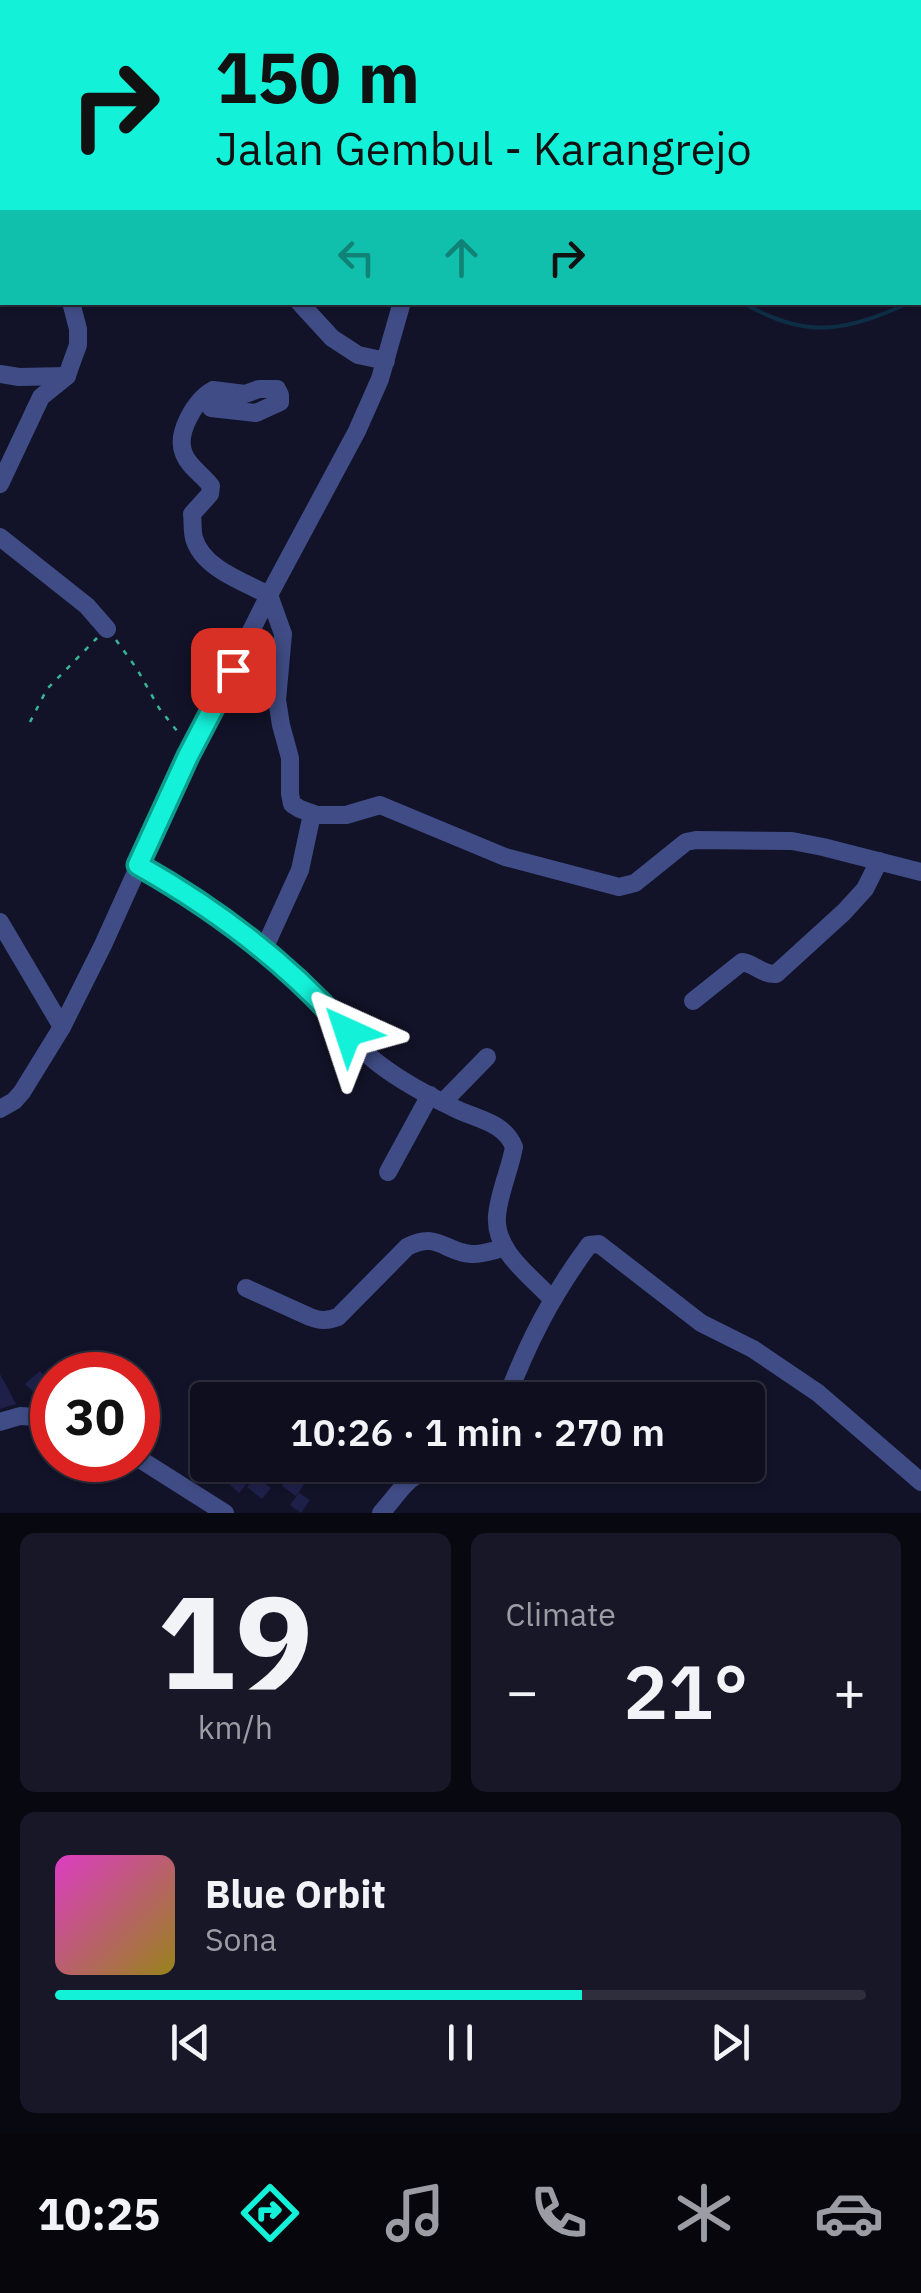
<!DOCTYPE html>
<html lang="en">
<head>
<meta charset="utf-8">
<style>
  body { margin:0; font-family:"IBM Plex Sans",sans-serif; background:#171728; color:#f1f3f6; height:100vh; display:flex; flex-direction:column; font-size:38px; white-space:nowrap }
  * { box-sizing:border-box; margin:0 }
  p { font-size:32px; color:#9b9ca4 }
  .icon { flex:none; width:55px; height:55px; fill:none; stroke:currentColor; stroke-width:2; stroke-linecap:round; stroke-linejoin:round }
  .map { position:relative; height:1513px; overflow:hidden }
  .panel { display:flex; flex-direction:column; gap:20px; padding:20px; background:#080811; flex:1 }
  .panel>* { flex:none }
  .hud { position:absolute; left:0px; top:0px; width:922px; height:305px; box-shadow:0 2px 8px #0004,0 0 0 2px #2e2e3d; background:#14f1d9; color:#111; overflow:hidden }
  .speed { position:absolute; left:30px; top:1352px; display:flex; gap:20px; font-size:50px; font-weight:700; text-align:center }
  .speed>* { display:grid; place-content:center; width:130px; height:130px; border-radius:50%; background:#0e0e1f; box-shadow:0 2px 8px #0004,0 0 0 2px #2e2e3d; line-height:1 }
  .speed .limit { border:15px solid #d22; background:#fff; color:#111 }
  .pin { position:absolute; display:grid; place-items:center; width:85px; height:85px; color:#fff; margin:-42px; border-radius:20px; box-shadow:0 5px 15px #0006 }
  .me { position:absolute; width:110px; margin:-55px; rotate:318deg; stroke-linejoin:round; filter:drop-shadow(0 0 8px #0008) }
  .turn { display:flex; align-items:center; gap:35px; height:210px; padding:0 50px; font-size:45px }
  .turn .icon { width:130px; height:130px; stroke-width:2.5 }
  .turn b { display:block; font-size:70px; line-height:85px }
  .lanes { display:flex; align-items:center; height:95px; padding:0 50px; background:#0003; justify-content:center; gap:50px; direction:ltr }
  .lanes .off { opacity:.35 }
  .big { font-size:75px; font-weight:600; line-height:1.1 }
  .panel .card { flex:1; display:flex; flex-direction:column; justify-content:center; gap:15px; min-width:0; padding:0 35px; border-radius:15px; background:#171728 }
  .panel .dial { align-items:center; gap:0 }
  .dial b { font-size:130px; line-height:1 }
  .song { display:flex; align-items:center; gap:30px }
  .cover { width:120px; height:120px; border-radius:15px; background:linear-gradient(135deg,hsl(310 70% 55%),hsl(50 70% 35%)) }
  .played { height:10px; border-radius:5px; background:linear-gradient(90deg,#14f1d9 65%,#2e2e3d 65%) }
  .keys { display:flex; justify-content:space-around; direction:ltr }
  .heat { display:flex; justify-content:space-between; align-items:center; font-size:55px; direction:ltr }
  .panel .tiles { flex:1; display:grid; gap:20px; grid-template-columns:1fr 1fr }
  .card:last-child { grid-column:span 2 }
  .trip { position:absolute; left:190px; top:1382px; width:575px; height:100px; border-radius:10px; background:#0e0e1f; box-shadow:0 2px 8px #0004,0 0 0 2px #2e2e3d; font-weight:600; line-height:100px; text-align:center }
  .dock { display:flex; height:160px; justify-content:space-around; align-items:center; background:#06060c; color:#9b9ca4 }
  .dock .icon { width:70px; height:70px }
  .dock .selected { color:#14f1d9 }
  .dock b { font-size:45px; color:#f1f3f6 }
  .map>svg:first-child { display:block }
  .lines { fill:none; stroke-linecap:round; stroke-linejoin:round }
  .stream { stroke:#0e2e46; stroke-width:4 }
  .building { fill:#1f2049 }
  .path { stroke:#38b593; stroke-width:2.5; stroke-dasharray:5 8; stroke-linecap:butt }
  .minor { stroke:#404c85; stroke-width:18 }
  .route-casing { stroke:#0d9d8d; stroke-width:25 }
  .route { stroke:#14f1d9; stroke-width:18 }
</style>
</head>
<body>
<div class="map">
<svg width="921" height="1513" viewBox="0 0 921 1513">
  <rect width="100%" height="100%" fill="#121329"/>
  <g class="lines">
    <!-- stream -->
    <g class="stream">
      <polyline points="0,195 2,195"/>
      <polyline points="920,299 921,299"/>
      <path d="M742,302C807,341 847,331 911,302"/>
    </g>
  </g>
  <!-- building -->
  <g class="building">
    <polygon points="40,1371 52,1386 52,1390 41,1399 25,1384"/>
    <polygon points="0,1374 16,1404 0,1409"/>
    <polygon points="209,1465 233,1465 250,1480 239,1493"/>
    <polygon points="289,1475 304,1485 296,1496 282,1486"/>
    <polygon points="256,1476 271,1488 262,1499 247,1487"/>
    <polygon points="299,1493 310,1500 301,1513 290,1505"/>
  </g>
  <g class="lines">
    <!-- path -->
    <g class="path">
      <polyline points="116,640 137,669 159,708 181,736"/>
      <polyline points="30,722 47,689 97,638"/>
    </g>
    <!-- minor -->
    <g class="minor">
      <polyline points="163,0 169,2"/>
      <polyline points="367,0 370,2"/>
      <polyline points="440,0 440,2"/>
      <polyline points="917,0 921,3"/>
      <polyline points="186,2 190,0"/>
      <polyline points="299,302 332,338 358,355 386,361"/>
      <polyline points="0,374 19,377 67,376"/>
      <path d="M211,408L256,413L280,402V395L277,389H259L245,394L213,390C195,400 175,434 184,454C189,467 203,475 211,486L210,494L192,514C193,521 192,531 194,538C202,568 244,582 269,595L283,634L277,700L281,725L290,758V794L292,804L300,809L317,815H346L380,805L505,857L619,887L635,883L686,842L696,840L792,841L823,847L921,872"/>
      <polyline points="0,484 41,397 67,376 70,367 78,345 78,329 71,302"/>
      <polyline points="0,537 87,606 107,629"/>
      <path d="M138,865C203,901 263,945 316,997C338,1018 355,1046 379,1064C401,1081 427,1095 452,1107C474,1119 504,1121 514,1147C510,1170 499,1192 497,1216C494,1251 531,1276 552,1299"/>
      <polyline points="0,922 62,1027"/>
      <polyline points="264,949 300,870 312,814"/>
      <path d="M693,1001L742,962C755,964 763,975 776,974L844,912L865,889L879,861"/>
      <polyline points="443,1102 487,1057"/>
      <polyline points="0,1109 14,1101 22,1092 62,1027 103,945 188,757 269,595 357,431 380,379 402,302"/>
      <polyline points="388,1172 430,1095"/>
      <path d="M246,1288L310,1317C320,1321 327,1321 338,1317L407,1247C438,1231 444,1252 471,1254C481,1255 494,1250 504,1248"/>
      <path d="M506,1400C528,1342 552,1295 589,1245L599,1244L701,1323L753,1349L818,1393L921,1482"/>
      <polyline points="0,1422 20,1416 52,1418"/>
      <polyline points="138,1458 225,1513"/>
      <path d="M381,1513C409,1482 402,1477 446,1465"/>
    </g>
  </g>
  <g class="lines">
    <defs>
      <path id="route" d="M233,670L188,756L138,865C216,909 289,964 348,1032"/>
    </defs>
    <!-- route casing -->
    <use href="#route" class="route-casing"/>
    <!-- route -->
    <use href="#route" class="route"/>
  </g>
</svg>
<div class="speed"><div class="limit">30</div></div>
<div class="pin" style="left:233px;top:670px;background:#d93025"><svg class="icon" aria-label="arrive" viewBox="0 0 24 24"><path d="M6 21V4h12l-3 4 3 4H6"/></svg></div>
<svg class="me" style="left:348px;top:1032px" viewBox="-20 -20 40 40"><path d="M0-17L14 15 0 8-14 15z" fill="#14f1d9" stroke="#fff" stroke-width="4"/></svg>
<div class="trip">10:26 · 1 min · 270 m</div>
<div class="hud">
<div class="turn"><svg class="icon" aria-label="right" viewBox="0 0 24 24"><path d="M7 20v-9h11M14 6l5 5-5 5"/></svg><div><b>150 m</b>Jalan Gembul - Karangrejo</div></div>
<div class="lanes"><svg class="icon off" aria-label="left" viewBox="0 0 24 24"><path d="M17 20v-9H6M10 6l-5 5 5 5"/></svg><svg class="icon off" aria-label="ahead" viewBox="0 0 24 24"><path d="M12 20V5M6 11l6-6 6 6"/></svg><svg class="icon" aria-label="right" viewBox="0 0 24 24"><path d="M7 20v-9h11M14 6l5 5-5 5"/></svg></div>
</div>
</div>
<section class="panel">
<div class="tiles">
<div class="card dial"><b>19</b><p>km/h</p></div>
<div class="card"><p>Climate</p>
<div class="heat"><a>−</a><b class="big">21°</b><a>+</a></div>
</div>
<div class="card">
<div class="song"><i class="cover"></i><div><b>Blue Orbit</b><p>Sona</p></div></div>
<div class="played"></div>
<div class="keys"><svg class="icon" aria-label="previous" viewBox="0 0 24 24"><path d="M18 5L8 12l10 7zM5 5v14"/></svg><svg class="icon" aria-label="pause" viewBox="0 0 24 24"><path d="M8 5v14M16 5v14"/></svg><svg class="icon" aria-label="next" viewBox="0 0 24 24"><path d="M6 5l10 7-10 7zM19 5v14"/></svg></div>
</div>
</div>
</section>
<nav class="dock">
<b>10:25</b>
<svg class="icon selected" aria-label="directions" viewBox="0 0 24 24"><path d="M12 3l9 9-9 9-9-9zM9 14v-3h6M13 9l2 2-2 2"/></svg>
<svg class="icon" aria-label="music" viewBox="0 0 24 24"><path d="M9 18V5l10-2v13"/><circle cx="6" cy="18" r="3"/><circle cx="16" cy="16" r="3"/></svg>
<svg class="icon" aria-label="phone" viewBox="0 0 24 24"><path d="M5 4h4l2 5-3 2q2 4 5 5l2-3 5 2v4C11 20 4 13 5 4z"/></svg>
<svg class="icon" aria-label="climate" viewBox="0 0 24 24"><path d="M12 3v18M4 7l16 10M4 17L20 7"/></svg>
<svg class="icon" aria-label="car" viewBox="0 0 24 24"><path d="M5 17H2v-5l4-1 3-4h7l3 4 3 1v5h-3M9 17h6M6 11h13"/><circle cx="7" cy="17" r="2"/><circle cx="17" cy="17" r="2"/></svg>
</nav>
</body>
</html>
